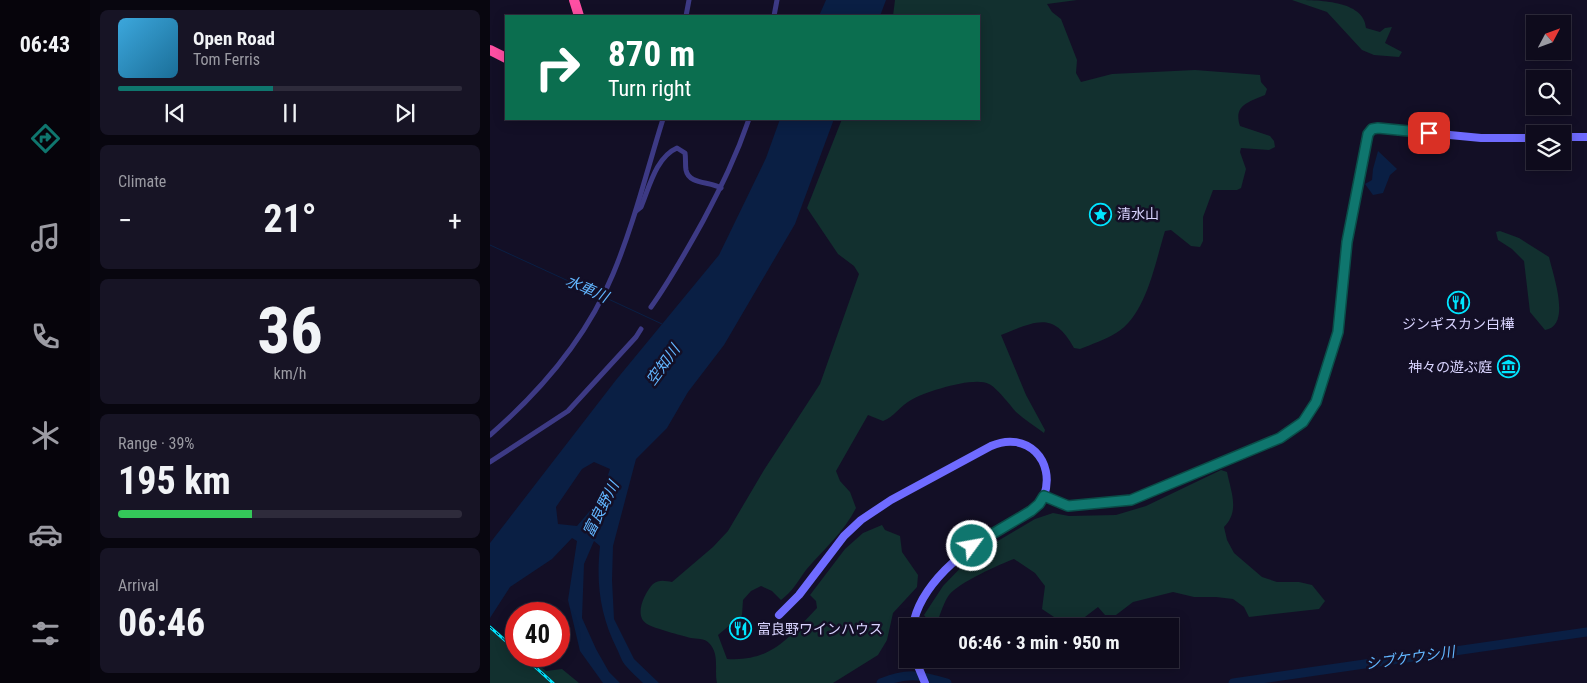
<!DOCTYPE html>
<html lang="en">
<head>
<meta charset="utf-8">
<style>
  body { margin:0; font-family:"Roboto Condensed","Noto Sans JP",sans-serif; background:#171425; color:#f1f3f6; height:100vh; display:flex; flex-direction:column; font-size:19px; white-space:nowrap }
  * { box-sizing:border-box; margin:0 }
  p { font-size:16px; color:#9b9ba3 }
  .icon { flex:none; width:28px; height:28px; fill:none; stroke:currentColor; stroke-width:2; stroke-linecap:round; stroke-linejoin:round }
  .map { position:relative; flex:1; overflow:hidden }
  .side { display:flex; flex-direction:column; gap:10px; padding:10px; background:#08060f; width:400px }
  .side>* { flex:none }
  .hud { position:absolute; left:15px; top:15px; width:475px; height:105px; border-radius:0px; box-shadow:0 2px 12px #0003,0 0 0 1px #2e2b3b; background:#0b6e4f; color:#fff; overflow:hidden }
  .needle { width:32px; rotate:49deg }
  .controls { position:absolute; left:1036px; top:15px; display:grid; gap:10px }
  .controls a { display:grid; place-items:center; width:45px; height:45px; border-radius:0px; background:#0e0b1c; box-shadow:0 2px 12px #0003,0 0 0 1px #2e2b3b; font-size:25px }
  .speed { position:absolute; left:15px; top:602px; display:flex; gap:10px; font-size:25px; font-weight:700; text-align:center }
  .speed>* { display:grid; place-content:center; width:65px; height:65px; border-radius:50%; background:#0e0b1c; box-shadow:0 2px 12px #0003,0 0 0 1px #2e2b3b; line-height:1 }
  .speed .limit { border:8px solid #d22; background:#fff; color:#111 }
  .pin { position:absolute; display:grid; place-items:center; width:42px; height:42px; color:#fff; margin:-21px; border-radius:10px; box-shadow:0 2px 8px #0006 }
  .me { position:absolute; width:55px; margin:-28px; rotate:58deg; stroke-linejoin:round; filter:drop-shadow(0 0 4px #0008) }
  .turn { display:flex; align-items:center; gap:18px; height:105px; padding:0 20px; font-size:22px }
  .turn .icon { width:65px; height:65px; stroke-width:2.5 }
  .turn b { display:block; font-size:35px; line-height:42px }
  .big { font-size:38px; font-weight:700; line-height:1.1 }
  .side .tile { flex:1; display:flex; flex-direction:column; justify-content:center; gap:8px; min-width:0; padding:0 18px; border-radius:8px; background:#171425 }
  .side .dial { align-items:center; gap:0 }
  .dial b { font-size:65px; line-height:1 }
  .song { display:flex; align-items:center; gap:15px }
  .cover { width:60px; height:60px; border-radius:8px; background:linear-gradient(135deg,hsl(200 70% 55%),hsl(200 70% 35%)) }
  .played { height:5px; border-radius:2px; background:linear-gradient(90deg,#0f766e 45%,#2e2b3b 45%) }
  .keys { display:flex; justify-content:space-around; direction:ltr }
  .heat { display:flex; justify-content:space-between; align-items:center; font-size:28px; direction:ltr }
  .charge { height:8px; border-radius:4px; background:linear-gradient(90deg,#34c759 39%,#2e2b3b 0) }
  .trip { position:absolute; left:409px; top:618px; width:280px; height:50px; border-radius:0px; background:#0e0b1c; box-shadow:0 2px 12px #0003,0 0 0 1px #2e2b3b; font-weight:700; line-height:50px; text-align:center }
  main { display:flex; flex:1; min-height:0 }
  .dock { display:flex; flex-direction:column; width:90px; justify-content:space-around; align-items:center; background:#06040b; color:#9b9ba3 }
  .dock .icon { width:35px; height:35px }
  .dock .on { color:#0f766e }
  .dock b { font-size:22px; color:#f1f3f6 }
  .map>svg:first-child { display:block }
  .green { fill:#12302f }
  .water { fill:#0a1f44; fill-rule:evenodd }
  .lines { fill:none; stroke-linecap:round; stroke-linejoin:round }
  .stream { stroke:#0a1f44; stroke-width:1 }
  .river { stroke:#0a1f44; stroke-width:9 }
  .street { stroke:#3d3a85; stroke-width:5 }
  .secondary { stroke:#6f6bff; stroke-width:8 }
  .highway { stroke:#ff4fa3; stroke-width:10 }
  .rail-casing { stroke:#00e5ff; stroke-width:3 }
  .rail { stroke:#130f26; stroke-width:1; stroke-dasharray:4; stroke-linecap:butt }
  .route-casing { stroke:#0a4d48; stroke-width:12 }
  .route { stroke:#0f766e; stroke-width:9 }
  .labels { text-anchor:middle; stroke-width:5; stroke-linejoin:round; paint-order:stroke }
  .poi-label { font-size:14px; fill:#d9d4ff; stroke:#130f26; text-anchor:start }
  .water-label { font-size:15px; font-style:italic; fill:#62b6ff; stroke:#130f26 }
</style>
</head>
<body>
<main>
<nav class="dock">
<b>06:43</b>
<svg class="icon on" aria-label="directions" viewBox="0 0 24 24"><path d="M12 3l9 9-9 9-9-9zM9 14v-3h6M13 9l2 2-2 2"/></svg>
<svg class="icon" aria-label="music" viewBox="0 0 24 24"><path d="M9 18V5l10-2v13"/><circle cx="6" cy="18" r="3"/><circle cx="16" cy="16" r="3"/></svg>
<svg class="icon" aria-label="phone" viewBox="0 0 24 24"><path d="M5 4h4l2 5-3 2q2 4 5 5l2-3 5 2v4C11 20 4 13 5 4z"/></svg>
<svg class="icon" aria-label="climate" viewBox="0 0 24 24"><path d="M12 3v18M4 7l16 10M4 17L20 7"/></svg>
<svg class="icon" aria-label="car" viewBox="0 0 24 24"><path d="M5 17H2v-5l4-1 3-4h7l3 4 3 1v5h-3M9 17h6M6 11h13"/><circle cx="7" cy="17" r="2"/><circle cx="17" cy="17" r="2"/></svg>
<svg class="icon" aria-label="filters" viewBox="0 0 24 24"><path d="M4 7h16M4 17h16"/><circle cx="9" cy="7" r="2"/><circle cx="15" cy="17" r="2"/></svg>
</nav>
<section class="side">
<div class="tile">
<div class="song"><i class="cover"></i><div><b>Open Road</b><p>Tom Ferris</p></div></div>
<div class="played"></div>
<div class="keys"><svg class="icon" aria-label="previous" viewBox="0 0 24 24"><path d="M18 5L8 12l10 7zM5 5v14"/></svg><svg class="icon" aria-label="pause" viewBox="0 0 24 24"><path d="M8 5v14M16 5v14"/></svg><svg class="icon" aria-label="next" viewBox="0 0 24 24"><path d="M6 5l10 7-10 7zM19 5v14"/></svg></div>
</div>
<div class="tile"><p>Climate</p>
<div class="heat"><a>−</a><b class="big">21°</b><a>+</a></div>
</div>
<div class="tile dial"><b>36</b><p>km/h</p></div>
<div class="tile"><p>Range · 39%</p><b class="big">195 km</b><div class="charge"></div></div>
<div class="tile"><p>Arrival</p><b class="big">06:46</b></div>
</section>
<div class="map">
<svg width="1097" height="683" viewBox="0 0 1097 683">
  <rect width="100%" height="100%" fill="#130f26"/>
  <!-- green -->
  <g class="green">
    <path d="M405,0H587L557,4L562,12L571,19L587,60L586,73L591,82L622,74L705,70L770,75L771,82L777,89L775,95C759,102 743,105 750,126L780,136L784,141L785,147L779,150L751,148L750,152L756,169L751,188L747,190H723L713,217V241L710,247L701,246L681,230L675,231C665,263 656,316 626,333C615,340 602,344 590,349L584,348C563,310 545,322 511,335L536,395L555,430L554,433C545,426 535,420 526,412C520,405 506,387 499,384C484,376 435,392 421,400C410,406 404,417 393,421L378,415L346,471L350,481L360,492L366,508C354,532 333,550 316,570C308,581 302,592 291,600L282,591L271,586L261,591L253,600L252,615L228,635L237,659C282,662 299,637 327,608L326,601L320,595L355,549L373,533L392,525L395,530L410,536L412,552L428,575L427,587L403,613L397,640L388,655L343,683H227C224,670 230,654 219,643C215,638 206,639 201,638C190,635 166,629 157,624C143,616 155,592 163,584C169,579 176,581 182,582L223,547L238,531L274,470L330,384L369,274L364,266L348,254L317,208L352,119H489V16H403Z"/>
    <path d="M802,0C828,0 874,0 876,28L890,32L895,28L902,27L895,43L912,52L909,57L884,55L872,50L837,12Z"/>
    <path d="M1010,231L1029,238L1059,257C1063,275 1082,326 1055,330L1040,312L1034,261L1022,249L1008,240L1006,232Z"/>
    <path d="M731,470L737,472C741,492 750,511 734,527L737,540L744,553L772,577L787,582H809L822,585L835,601L829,609L759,617L754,607L743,599L726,597H704L683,592L643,602L626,615H615L608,607L591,620L564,617L552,609L555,586L545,573L524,559C510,564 468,583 459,595C454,602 451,612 448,620L437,619L434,615L453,586L481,557L545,519L563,513L579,516L626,515L656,506Z"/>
    <polygon points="0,625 26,646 26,656 38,656 56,671 72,669 89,683 0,683"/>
  </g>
  <!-- water -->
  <g class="water">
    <polygon points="336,0 396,0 390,16 329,16"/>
    <path d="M290,119H344L305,224L234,345L198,392L177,428L146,459L123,546L122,580L124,619L144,659L169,683H153C148,678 141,672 136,666C132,662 130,655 127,649C110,615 106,584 110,546L104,541L94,564L92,618L106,649L119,672L130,683H113L90,651L78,600L87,541L82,538L62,559L20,587L0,618V543L126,380L229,255L276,158ZM104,462L120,469L110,499L87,526L68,524L66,507L92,469Z"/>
    <polygon points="888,151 907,169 900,175 893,193 883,195 875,184 882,180 883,169"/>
  </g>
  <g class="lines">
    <!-- stream -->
    <g class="stream">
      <polyline points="0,245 111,296"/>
      <polyline points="114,297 172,324"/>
    </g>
    <!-- river -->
    <g class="river">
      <path d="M391,683C417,672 430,675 457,683"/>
      <polyline points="743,683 1097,632"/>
    </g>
    <!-- street -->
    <g class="street">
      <polyline points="196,16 199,0"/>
      <polyline points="284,16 287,0"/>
      <path d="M146,211L151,207C159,188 166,157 187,148L195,153C196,159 195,164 196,170C199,185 220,181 231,188"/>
      <path d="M161,307C181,279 197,250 213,221C232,185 246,157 259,119"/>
      <path d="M0,435C52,390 97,337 123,274C144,224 157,170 173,119"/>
      <polyline points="0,462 78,411 146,337 151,329"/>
    </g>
    <!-- secondary -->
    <g class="secondary">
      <polyline points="1072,137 1097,137"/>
      <path d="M289,615L309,595L354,536L371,520L401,500L501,446C537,430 566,461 554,496"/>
      <path d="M423,626C429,586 474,549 508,530C524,521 545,513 554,496L578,506L641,500L790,438L813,422L826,402L848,332L857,242L880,130L887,128L991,138H1045"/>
      <polyline points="425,659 435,683"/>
    </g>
    <!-- highway -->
    <g class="highway">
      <polyline points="84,0 89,16"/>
      <polyline points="0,50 16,58"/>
    </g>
    <defs>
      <g id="rail">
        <polyline points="0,627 26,650"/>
        <polyline points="33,656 63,683"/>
      </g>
    </defs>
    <!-- rail casing -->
    <use href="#rail" class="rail-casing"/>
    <!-- rail -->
    <use href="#rail" class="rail"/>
  </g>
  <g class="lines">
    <defs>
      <polyline id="route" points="482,546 541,511 549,504 554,496 578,506 641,500 790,438 813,422 826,402 848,332 857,242 878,134 882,129 888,128 939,133"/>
    </defs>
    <!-- route casing -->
    <use href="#route" class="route-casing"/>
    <!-- route -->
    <use href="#route" class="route"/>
  </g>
  <!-- icons -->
  <defs>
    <symbol id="sight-ring" viewBox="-11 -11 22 22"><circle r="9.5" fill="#130f26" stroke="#00e5ff" stroke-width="1.5"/><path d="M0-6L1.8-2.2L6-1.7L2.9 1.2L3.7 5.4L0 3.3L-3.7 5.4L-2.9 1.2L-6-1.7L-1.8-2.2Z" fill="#00e5ff"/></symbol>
    <symbol id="restaurant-ring" viewBox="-11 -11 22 22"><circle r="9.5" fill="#130f26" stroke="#00e5ff" stroke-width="1.5"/><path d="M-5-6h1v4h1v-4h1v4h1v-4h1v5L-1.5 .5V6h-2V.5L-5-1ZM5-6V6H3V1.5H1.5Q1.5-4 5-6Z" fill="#00e5ff"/></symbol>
    <symbol id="museum-ring" viewBox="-11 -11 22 22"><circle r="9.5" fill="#130f26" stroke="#00e5ff" stroke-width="1.5"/><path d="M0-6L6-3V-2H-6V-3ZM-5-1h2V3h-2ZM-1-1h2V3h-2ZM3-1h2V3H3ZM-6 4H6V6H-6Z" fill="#00e5ff"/></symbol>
  </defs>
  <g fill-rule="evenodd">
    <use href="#sight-ring" x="598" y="202" width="25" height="25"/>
    <use href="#restaurant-ring" x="956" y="290" width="25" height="25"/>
    <use href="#museum-ring" x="1006" y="354" width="25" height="25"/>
    <use href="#restaurant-ring" x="238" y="616" width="25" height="25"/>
  </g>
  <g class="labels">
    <!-- poi labels -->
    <g class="poi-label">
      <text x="627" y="219">清水山</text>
      <text x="968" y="329" text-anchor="middle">ジンギスカン白樺</text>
      <text x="1002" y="372" text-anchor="end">神々の遊ぶ庭</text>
      <text x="267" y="634">富良野ワインハウス</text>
    </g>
    <!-- water labels -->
    <g class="water-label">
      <text transform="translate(97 289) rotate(24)" y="5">水車川</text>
      <text transform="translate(173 365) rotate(-54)" y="5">空知川</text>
      <text transform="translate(111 509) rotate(-63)" y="5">富良野川</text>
      <text transform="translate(920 658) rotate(-8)" y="5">シブケウシ川</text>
    </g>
  </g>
</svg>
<div class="controls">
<a><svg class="needle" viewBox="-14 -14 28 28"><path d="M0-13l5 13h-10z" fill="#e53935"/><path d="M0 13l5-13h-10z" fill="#9b9ba3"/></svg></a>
<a><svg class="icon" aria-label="search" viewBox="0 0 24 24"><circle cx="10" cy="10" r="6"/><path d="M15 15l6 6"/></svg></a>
<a><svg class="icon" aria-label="layers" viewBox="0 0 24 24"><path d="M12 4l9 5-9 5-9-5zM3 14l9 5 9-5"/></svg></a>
</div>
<div class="speed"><div class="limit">40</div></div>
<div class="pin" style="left:939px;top:133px;background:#d93025"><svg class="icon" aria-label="arrive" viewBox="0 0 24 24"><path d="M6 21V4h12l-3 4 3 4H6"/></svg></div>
<svg class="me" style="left:482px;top:546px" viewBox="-20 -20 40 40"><circle r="17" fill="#0f766e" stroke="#fff" stroke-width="3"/><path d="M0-11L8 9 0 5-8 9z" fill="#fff"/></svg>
<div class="trip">06:46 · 3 min · 950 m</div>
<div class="hud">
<div class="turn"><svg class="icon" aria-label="right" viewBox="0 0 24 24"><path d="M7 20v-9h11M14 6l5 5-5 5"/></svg><div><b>870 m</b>Turn right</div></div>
</div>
</div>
</main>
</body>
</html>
